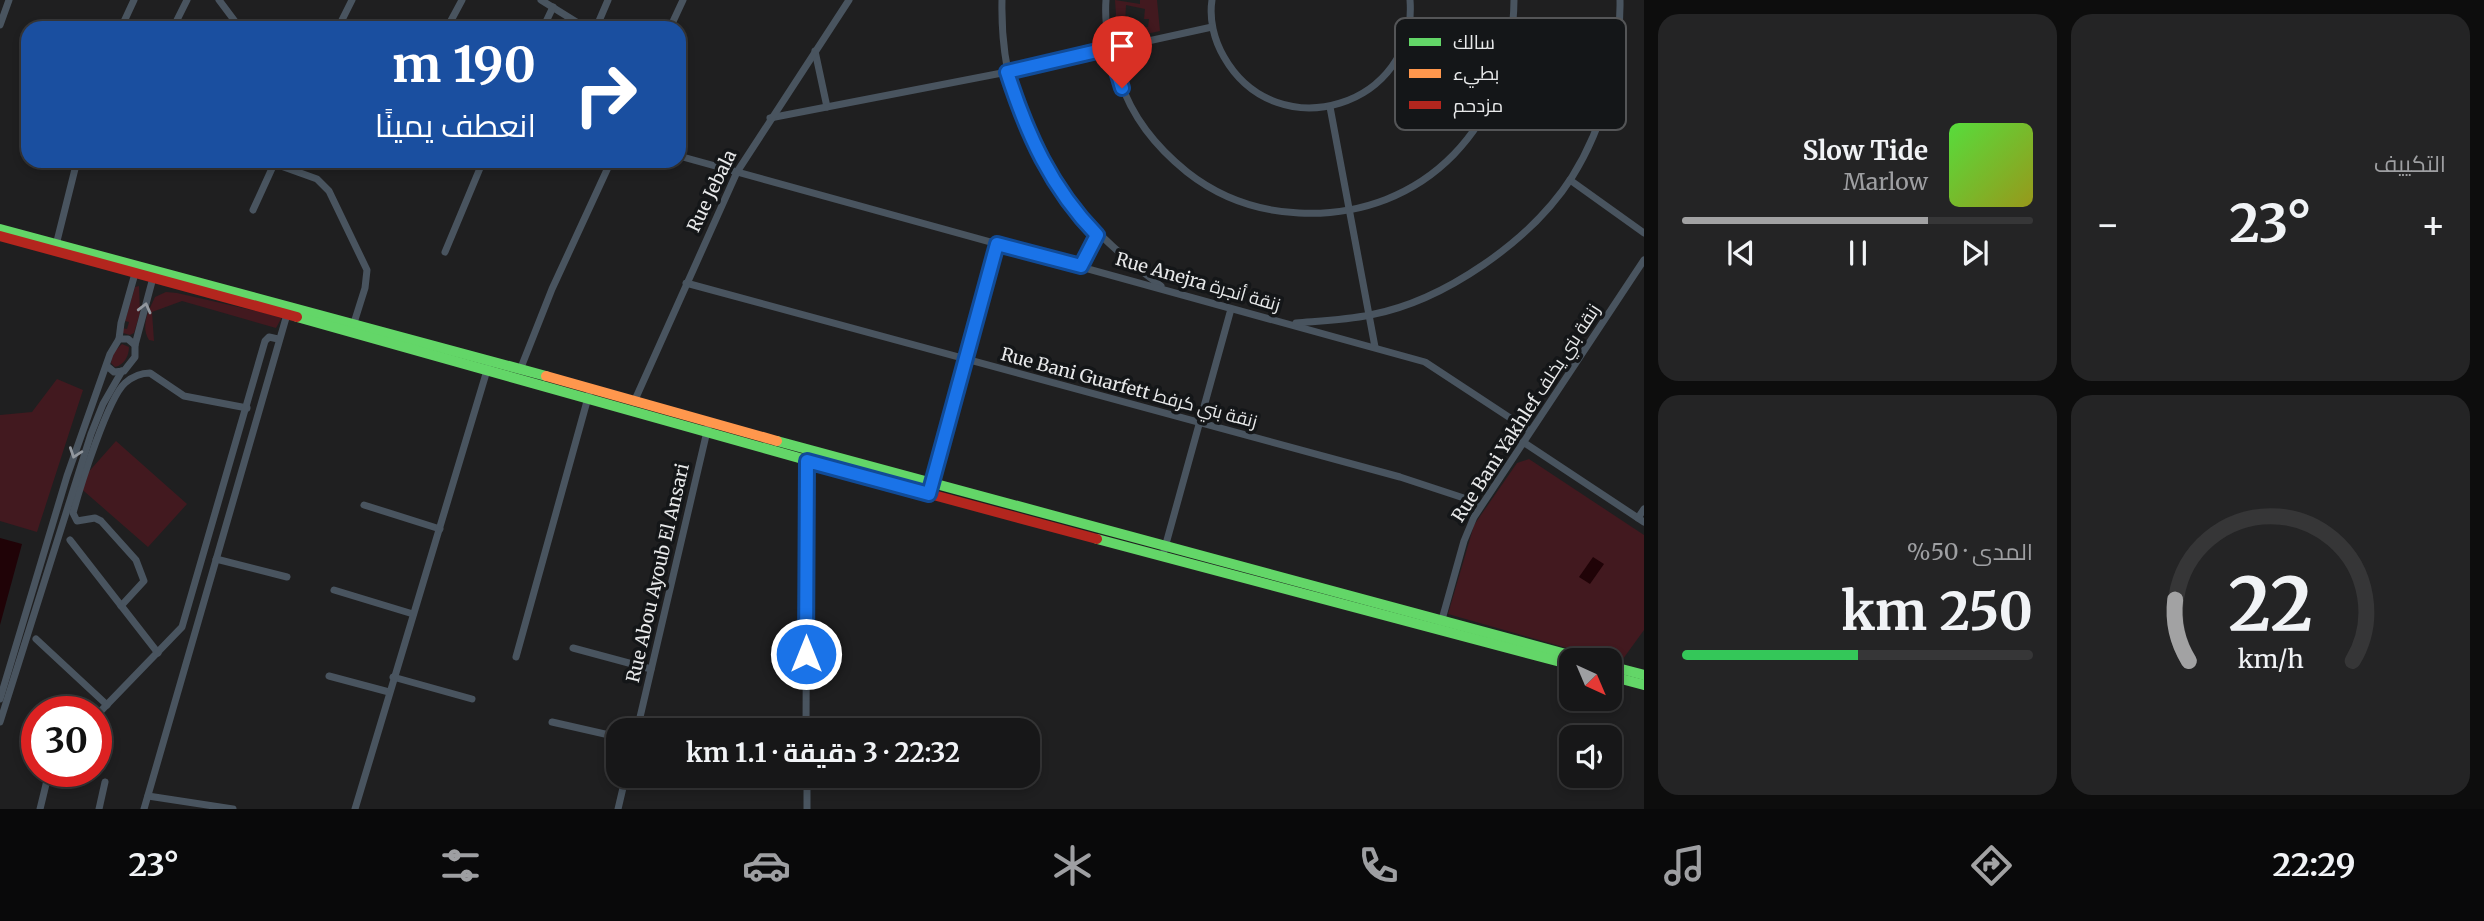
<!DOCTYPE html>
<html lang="ar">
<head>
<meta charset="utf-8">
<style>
  body { margin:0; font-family:Merriweather,Cairo,serif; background:#242425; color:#f1f3f6; direction:rtl; height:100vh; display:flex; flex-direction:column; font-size:26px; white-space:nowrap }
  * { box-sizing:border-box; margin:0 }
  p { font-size:23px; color:#9e9fa2 }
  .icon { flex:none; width:38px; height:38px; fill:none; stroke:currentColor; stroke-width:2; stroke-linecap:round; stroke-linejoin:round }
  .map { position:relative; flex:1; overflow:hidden; direction:ltr }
  .details { display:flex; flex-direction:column; gap:14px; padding:14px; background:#0d0d0d; width:840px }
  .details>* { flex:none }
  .banner { position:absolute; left:21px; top:21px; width:665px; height:147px; border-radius:21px; box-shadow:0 4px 10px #0003,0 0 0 2px #363637; direction:rtl; background:#1a4fa0; color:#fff; overflow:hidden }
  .needle { width:46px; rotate:136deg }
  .controls { position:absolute; left:1559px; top:648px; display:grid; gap:14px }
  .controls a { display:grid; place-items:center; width:63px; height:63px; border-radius:14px; background:#171718; box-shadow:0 4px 10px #0003,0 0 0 2px #363637; font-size:35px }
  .speed { position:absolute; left:21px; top:696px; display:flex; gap:14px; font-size:35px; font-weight:700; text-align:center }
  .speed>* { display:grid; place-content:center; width:91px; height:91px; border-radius:50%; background:#171718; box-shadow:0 4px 10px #0003,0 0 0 2px #363637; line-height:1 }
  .speed .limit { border:10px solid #d22; background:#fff; color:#111 }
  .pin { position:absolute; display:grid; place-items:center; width:60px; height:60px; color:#fff; margin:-72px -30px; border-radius:50% 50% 50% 0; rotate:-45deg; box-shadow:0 0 7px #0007 }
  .pin .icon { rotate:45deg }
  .me { position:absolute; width:77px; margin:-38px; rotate:0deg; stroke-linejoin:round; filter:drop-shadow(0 0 5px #0008) }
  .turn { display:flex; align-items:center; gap:24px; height:147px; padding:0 35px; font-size:32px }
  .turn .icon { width:91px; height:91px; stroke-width:2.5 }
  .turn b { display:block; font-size:49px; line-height:60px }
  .big { font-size:52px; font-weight:700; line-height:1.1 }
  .details .widget { flex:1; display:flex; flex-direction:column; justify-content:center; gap:10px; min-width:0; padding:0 24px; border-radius:21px; background:#242425 }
  .details .dial { align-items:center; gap:0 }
  .dial svg { height:182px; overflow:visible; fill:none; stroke:#363637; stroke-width:7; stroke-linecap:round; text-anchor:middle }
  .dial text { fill:#f1f3f6; stroke:none }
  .song { display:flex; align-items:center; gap:21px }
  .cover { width:84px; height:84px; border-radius:10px; background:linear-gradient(135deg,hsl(110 70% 55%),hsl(60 70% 35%)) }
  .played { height:7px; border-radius:4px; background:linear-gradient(90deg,#a2a2a3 70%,#363637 70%) }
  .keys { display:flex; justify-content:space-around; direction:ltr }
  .heat { display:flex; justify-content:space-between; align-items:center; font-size:38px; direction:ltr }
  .charge { height:10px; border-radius:5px; background:linear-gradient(90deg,#34c759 50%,#363637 0) }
  .details .tiles { flex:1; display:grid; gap:14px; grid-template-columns:repeat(2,1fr) }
  .trip { position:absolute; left:606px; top:718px; width:434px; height:70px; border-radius:21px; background:#171718; box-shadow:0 4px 10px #0003,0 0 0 2px #363637; font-weight:700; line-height:70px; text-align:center; direction:rtl }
  .dock { display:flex; height:112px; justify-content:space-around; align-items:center; background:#09090a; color:#9e9fa2 }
  .dock .icon { width:49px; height:49px }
  .dock .on { color:#a2a2a3 }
  .dock b { font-size:32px; color:#f1f3f6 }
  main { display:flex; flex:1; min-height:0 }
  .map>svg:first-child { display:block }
  .green { fill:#42191f; fill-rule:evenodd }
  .water { fill:#200307 }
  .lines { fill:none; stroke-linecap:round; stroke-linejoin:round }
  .street { stroke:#49545f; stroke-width:7 }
  .fast { stroke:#63d668; stroke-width:10 }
  .slow { stroke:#ff974d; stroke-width:10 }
  .jam { stroke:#b3261e; stroke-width:10 }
  .oneway { stroke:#91979e }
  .route-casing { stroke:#114b97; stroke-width:18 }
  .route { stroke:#1a73e8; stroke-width:12 }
  .labels { text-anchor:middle; stroke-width:7; stroke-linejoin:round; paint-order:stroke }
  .street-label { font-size:18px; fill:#e8e9ea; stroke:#141618 }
  .key { fill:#141618; stroke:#545557; stroke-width:2 }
  .key-label { font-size:19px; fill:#e8e9ea }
</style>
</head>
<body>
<main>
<section class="details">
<div class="tiles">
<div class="widget"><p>التكييف</p>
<div class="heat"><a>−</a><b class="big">23°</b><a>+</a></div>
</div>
<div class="widget">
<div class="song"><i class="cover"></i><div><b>Slow Tide</b><p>Marlow</p></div></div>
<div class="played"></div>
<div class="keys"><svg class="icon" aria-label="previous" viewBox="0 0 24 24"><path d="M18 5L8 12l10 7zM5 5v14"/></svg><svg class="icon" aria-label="pause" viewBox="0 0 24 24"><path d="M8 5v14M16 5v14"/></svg><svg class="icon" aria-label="next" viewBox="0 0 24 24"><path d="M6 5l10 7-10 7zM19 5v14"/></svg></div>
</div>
<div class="widget dial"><svg viewBox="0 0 100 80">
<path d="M14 69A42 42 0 1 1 86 69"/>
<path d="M14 69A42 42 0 0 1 8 42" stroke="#a2a2a3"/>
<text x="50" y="56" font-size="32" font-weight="700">22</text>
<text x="50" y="72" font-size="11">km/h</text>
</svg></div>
<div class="widget"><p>المدى · 50%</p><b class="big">250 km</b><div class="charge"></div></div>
</div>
</section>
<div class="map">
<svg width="1644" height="809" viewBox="0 0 1644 809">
  <rect width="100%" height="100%" fill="#1f1f20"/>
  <!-- green -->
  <g class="green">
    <path d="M1115,0L1140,4V0H1157L1160,31L1128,38L1117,30ZM1126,5L1145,9L1144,19H1149L1148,27L1125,25Z"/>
    <polygon points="139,286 140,313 134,333 130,335 123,333 122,328 127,329 129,322 125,321 135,287"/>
    <path d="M166,292L177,293L282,317L276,328L182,301L152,312L154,341L149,340C140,326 149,310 155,297Z"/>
    <path d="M122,344L129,347C129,356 124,365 115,367L111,363L113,353Z"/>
    <polygon points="57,379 83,390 37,532 0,521 0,415 32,412"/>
    <polygon points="116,441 187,504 148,547 77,485"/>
    <polygon points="1529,459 1644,535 1644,630 1620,663 1448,614 1474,525 1517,463"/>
  </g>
  <!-- water -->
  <g class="water">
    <polygon points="0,538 22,544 0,625"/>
    <polygon points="1593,557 1604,564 1590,584 1579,577"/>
  </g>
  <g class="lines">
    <!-- street -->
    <g class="street">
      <polyline points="219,0 240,28"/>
      <polyline points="541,0 586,28"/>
      <path d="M1002,0C999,128 1062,213 1161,286"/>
      <path d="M1106,0C1104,27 1110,53 1119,78C1132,117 1155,146 1187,172C1220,198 1256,211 1299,213C1426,219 1513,122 1514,0"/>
      <path d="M1212,0C1209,19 1214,40 1224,57C1277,150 1418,106 1410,0"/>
      <polyline points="0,25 9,0"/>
      <polyline points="121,28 134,0"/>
      <polyline points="173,28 187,0"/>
      <polyline points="338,28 352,0"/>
      <polyline points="447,28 462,0"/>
      <polyline points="543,28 553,7"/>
      <polyline points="596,28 608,0"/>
      <polyline points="670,28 683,0"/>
      <polyline points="815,51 827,107"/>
      <polyline points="1330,107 1375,347"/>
      <polyline points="770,118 1007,72 1212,27"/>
      <polyline points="679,156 1425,362 1530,431"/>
      <polyline points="267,161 317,179 329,191 367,270 365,288 353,326"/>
      <polyline points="1570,180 1644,233"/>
      <polyline points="253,210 274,164"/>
      <polyline points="55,249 77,161"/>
      <polyline points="445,252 483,161"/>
      <polyline points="1081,266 1097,235"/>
      <polyline points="686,283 1400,477 1482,504"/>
      <path d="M1296,323C1320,321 1346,320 1370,315C1444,301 1531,241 1572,177C1604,126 1621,61 1620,0"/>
      <polyline points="119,339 121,323 136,270"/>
      <polyline points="135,345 154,274"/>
      <polyline points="520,370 552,289 611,161"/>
      <polyline points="634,402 737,172 849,0"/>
      <polyline points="1523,442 1644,522"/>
      <polyline points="931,486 997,244"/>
      <polyline points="364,505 440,529"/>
      <polyline points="1638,518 1644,509"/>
      <polyline points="70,540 158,653"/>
      <polyline points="1164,551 1231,309"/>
      <polyline points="216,559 287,577"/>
      <polyline points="334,590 413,614"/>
      <path d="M121,606L144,581L136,560L101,521L95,518L77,521L73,513C80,487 108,398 125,383C132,377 141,373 150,373L184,396L247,408"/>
      <polyline points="1441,623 1464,541 1474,517 1644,260"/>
      <polyline points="36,639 107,705"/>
      <polyline points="573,648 651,669"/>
      <polyline points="516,657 589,394"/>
      <polyline points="329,676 389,692"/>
      <polyline points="393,677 472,699"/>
      <polyline points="0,699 67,476 110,354 119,339 128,339 135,345 135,357 124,371 114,372 107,366"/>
      <polyline points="96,716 182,627 265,341 269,337 278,339"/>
      <polyline points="0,722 91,434 103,404 122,371"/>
      <polyline points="552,722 618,737"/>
      <polyline points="637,730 708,427"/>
      <polyline points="806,730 807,457"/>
      <polyline points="807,775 807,809"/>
      <polyline points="148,796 233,809"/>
      <polyline points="40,809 49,772"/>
      <polyline points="99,809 105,782"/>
      <polyline points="144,809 288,311"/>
      <polyline points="355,809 488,367"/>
      <polyline points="618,809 626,775"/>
    </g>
    <!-- fast -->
    <g class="fast">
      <polyline points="0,229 546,376"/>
      <polyline points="297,317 874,479"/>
      <polyline points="777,441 1588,660"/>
      <polyline points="1097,539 1572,665"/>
      <polyline points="1610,666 1644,675"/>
      <polyline points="1610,676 1644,685"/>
    </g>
    <!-- slow -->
    <polyline class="slow" points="546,376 777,441"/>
    <!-- jam -->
    <g class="jam">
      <polyline points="0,236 297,317"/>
      <polyline points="874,479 1097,539"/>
    </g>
  </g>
  <!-- one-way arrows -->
  <defs><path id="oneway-chevron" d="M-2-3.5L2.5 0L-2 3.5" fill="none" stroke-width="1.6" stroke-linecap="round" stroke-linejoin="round" transform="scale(1.75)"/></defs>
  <g class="oneway">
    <use href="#oneway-chevron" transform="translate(145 308) rotate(-76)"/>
    <use href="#oneway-chevron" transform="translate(75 453) rotate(109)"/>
  </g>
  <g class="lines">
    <defs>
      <path id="route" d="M806,654L807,461L929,494L997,244L1081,266L1097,235C1051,188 1027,134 1007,72L1110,48L1122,88"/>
    </defs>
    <!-- route casing -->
    <use href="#route" class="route-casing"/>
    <!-- route -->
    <use href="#route" class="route"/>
  </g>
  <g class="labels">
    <!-- street labels -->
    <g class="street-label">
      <text transform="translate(712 191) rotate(-64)" y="6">Rue Jebala</text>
      <text transform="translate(1198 282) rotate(16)" y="6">Rue Anejra زنقة أنجرة</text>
      <text transform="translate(1129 388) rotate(15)" y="6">Rue Bani Guarfett زنقة بني كرفط</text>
      <text transform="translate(1526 413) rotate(-57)" y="6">Rue Bani Yakhlef زنقة بني يخلف</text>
      <text transform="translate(658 573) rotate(-77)" y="6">Rue Abou Ayoub El Ansari</text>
    </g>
  </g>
  <!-- legend -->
  <rect x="1395" y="18" width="231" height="112" rx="10" class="key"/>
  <rect x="1409" y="38" width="32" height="8" fill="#63d668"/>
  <rect x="1409" y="69" width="32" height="9" fill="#ff974d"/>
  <rect x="1409" y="101" width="32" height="8" fill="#b3261e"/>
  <g class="key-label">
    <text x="1453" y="49">سالك</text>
    <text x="1453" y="80">بطيء</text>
    <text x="1453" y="112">مزدحم</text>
  </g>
</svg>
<div class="controls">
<a><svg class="needle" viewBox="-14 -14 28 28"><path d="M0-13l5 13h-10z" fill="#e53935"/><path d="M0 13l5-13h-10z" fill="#9e9fa2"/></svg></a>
<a><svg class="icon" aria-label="sound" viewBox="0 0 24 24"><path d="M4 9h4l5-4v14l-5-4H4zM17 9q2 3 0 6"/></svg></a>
</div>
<div class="speed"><div class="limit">30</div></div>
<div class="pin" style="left:1122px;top:88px;background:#d93025"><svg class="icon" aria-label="arrive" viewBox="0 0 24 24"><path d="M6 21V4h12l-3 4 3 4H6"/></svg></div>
<svg class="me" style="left:806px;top:654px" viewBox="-20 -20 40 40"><circle r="17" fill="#1a73e8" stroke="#fff" stroke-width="3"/><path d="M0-11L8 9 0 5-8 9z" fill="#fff"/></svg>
<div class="trip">22:32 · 3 دقيقة · 1.1 km</div>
<div class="banner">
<div class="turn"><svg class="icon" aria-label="right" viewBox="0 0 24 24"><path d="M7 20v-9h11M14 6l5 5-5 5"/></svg><div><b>190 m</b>انعطف يمينًا</div></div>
</div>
</div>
</main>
<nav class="dock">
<b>22:29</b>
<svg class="icon on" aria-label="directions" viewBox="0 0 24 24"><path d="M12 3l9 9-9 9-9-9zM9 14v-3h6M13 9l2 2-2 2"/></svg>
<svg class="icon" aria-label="music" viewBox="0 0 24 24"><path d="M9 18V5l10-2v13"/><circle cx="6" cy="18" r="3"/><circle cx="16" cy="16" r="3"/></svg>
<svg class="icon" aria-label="phone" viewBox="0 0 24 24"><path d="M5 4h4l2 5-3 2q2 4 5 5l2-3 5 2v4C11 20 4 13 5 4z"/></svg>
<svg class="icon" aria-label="climate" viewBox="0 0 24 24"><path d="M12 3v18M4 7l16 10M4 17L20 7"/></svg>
<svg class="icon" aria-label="car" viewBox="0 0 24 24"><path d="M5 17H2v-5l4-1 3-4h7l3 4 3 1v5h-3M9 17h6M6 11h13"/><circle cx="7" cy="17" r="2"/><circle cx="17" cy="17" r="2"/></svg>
<svg class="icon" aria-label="filters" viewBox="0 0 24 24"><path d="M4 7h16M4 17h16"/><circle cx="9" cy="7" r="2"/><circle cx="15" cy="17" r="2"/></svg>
<b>23°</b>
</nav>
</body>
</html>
